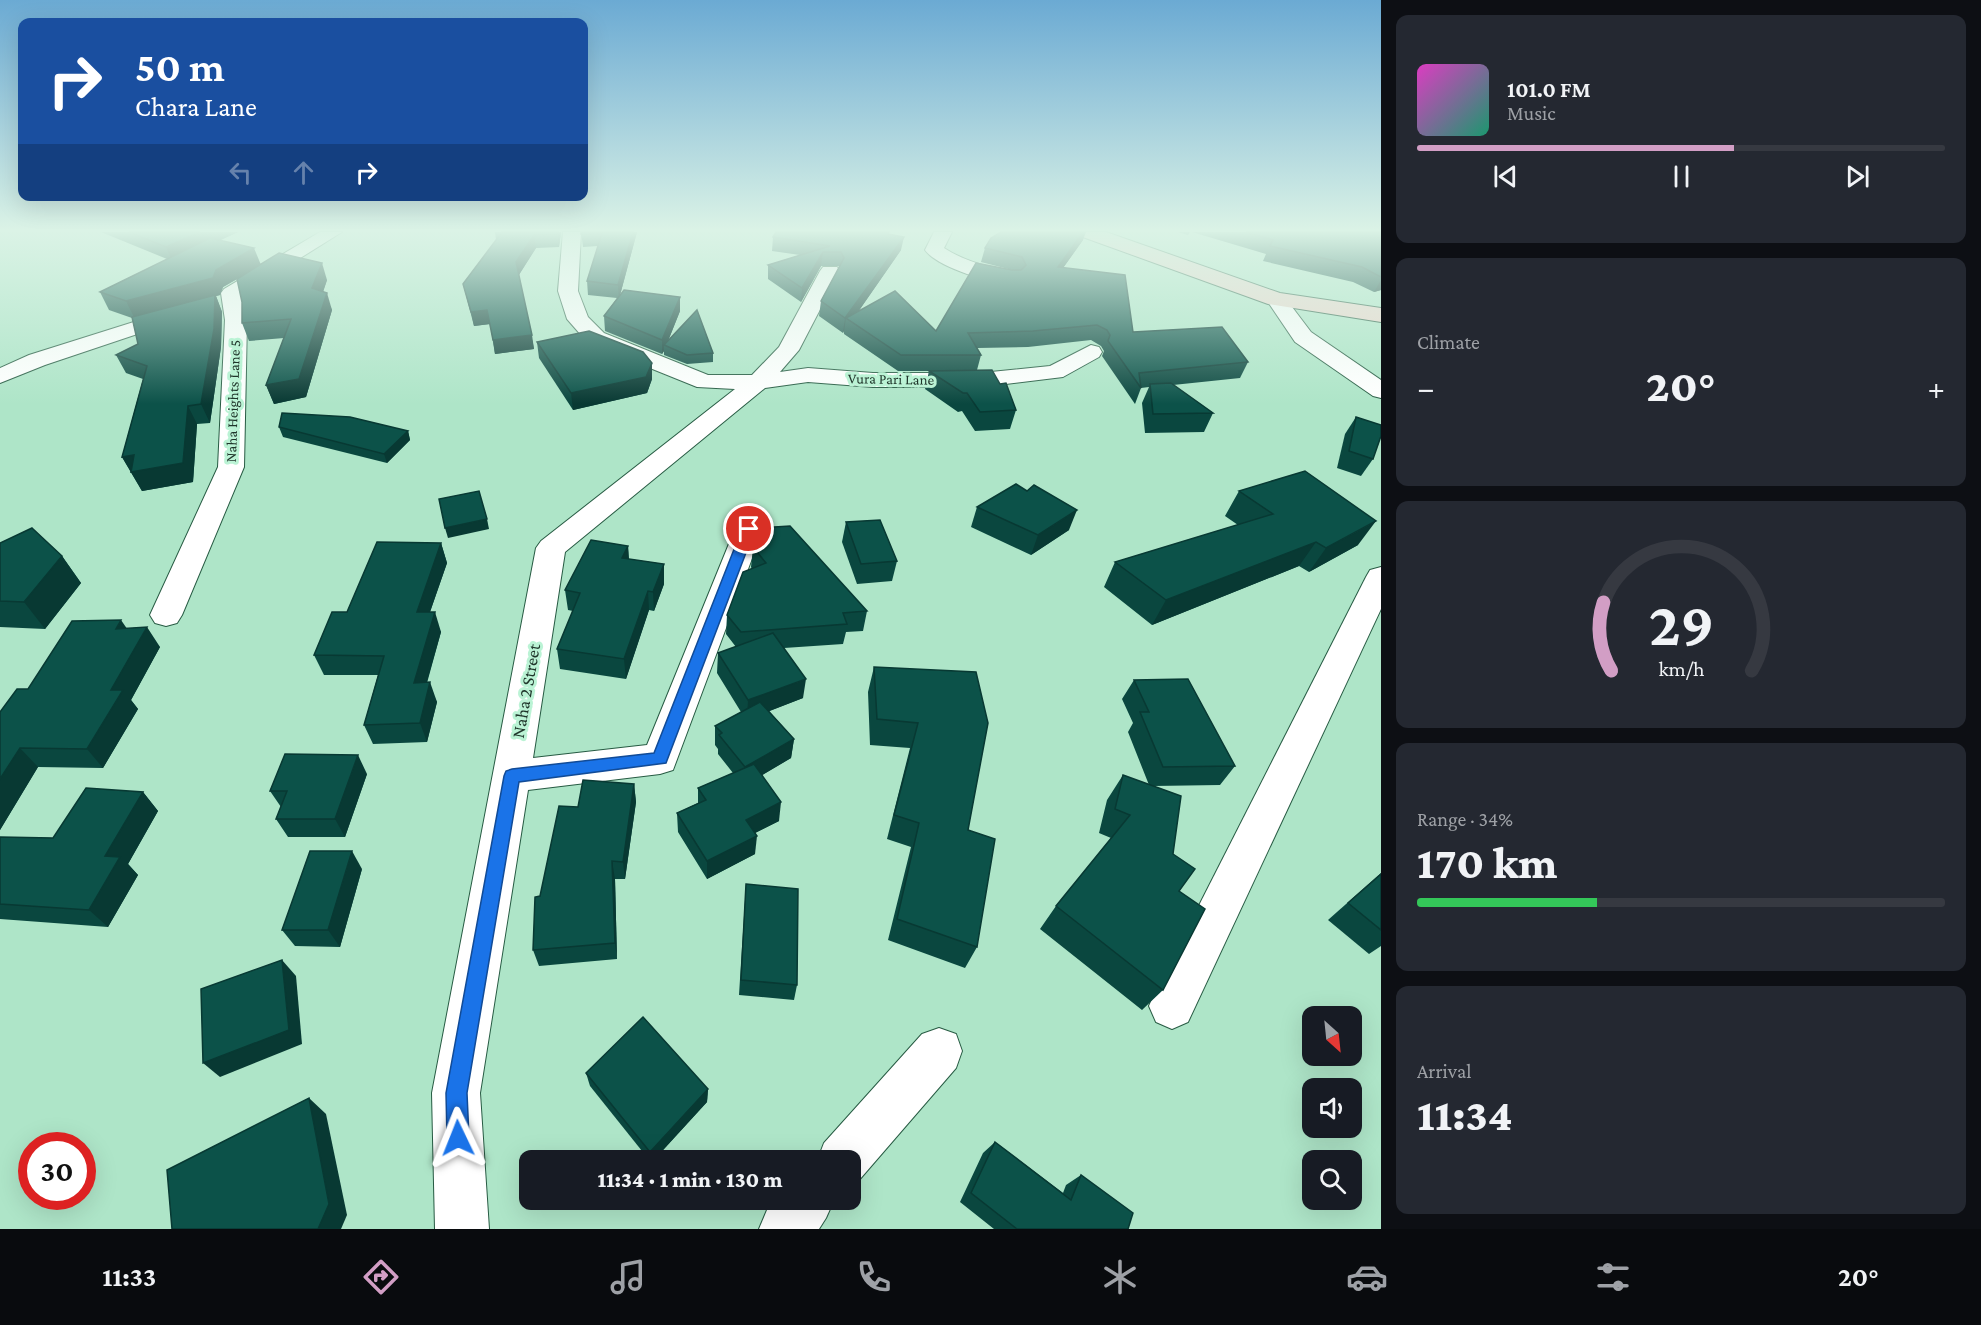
<!DOCTYPE html>
<html lang="en">
<head>
<meta charset="utf-8">
<style>
  body { margin:0; font-family:"Crimson Pro",serif; background:#242831; color:#f1f3f6; height:100vh; display:flex; flex-direction:column; font-size:22px; white-space:nowrap }
  * { box-sizing:border-box; margin:0 }
  p { font-size:20px; color:#9ea1a6 }
  .icon { flex:none; width:33px; height:33px; fill:none; stroke:currentColor; stroke-width:2; stroke-linecap:round; stroke-linejoin:round }
  .map { position:relative; flex:1; overflow:hidden }
  .side { display:flex; flex-direction:column; gap:15px; padding:15px; background:#0d0f14; width:600px }
  .side>* { flex:none }
  .banner { position:absolute; left:18px; top:18px; width:570px; height:183px; border-radius:12px; box-shadow:0 6px 24px #0002; background:#1a4fa0; color:#fff; overflow:hidden }
  .needle { width:39px; rotate:153deg }
  .fabs { position:absolute; left:1302px; top:1006px; display:grid; gap:12px }
  .fabs a { display:grid; place-items:center; width:60px; height:60px; border-radius:12px; background:#171b24; box-shadow:0 6px 24px #0002; font-size:30px }
  .speed { position:absolute; left:18px; top:1132px; display:flex; gap:12px; font-size:30px; font-weight:700; text-align:center }
  .speed>* { display:grid; place-content:center; width:78px; height:78px; border-radius:50%; background:#171b24; box-shadow:0 6px 24px #0002; line-height:1 }
  .speed .limit { border:9px solid #d22; background:#fff; color:#111 }
  .pin { position:absolute; display:grid; place-items:center; width:51px; height:51px; color:#fff; margin:-26px; border:3px solid #fff; border-radius:50%; box-shadow:0 2px 6px #0007 }
  .me { position:absolute; width:66px; margin:-33px; rotate:358deg; stroke-linejoin:round; filter:drop-shadow(0 0 4px #0008) }
  .turn { display:flex; align-items:center; gap:21px; height:126px; padding:0 18px; font-size:27px }
  .turn .icon { width:78px; height:78px; stroke-width:2.5 }
  .turn b { display:block; font-size:42px; line-height:51px }
  .lanes { display:flex; align-items:center; height:57px; padding:0 18px; background:#0003; justify-content:center; gap:30px; direction:ltr }
  .lanes .off { opacity:.35 }
  .big { font-size:45px; font-weight:800; line-height:1.1 }
  .side .widget { flex:1; display:flex; flex-direction:column; justify-content:center; gap:9px; min-width:0; padding:0 21px; border-radius:12px; background:#242831 }
  .side .dial { align-items:center; gap:0 }
  .dial svg { height:156px; overflow:visible; fill:none; stroke:#363941; stroke-width:7; stroke-linecap:round; text-anchor:middle }
  .dial text { fill:#f1f3f6; stroke:none }
  .song { display:flex; align-items:center; gap:18px }
  .cover { width:72px; height:72px; border-radius:9px; background:linear-gradient(135deg,hsl(310 70% 55%),hsl(160 70% 35%)) }
  .played { height:6px; border-radius:3px; background:linear-gradient(90deg,#d29ec5 60%,#363941 60%) }
  .keys { display:flex; justify-content:space-around; direction:ltr }
  .heat { display:flex; justify-content:space-between; align-items:center; font-size:33px; direction:ltr }
  .charge { height:9px; border-radius:4px; background:linear-gradient(90deg,#34c759 34%,#363941 0) }
  .trip { position:absolute; left:519px; top:1150px; width:342px; height:60px; border-radius:12px; background:#171b24; box-shadow:0 6px 24px #0002; font-weight:800; line-height:60px; text-align:center }
  .tabs { display:flex; height:96px; justify-content:space-around; align-items:center; background:#090b0e; color:#9ea1a6 }
  .tabs .icon { width:42px; height:42px }
  .tabs .on { color:#d29ec5 }
  .tabs b { font-size:27px; color:#f1f3f6 }
  main { display:flex; flex:1; min-height:0 }
  .map>svg:first-child { display:block }
  .lines { fill:none; stroke-linecap:round; stroke-linejoin:round }
  .street-casing { stroke:#275b43; stroke-width:2 }
  .secondary-casing { stroke:#275b43; stroke-width:2 }
  .street { fill:#fff; fill-rule:evenodd }
  .secondary { fill:#ecd6cd; fill-rule:evenodd }
  .wall { fill:#0a473f }
  .shaded-wall { fill:#083933 }
  .building { fill:#0c5249; stroke:#083933; stroke-width:1.5 }
  .route { fill:#1a73e8; stroke:#114b97; stroke-width:1.5 }
  .labels { text-anchor:middle; stroke-width:6; stroke-linejoin:round; paint-order:stroke }
  .far-street-label { font-size:15px; fill:#1f352a; stroke:#bbf3d5 }
  .street-label { font-size:18px; fill:#1f352a; stroke:#bbf3d5 }
</style>
</head>
<body>
<main>
<div class="map">
<svg width="1381" height="1229" viewBox="0 0 1381 1229">
  <rect width="100%" height="100%" fill="#aee5c8"/>
  <g class="lines">
    <defs>
      <g id="street">
        <polygon points="320,232 342,232 241,295 247,320 244,467 182,615 177,623 166,626 155,623 150,615 218,467 225,320 221,293 224,289"/>
        <polygon points="563,232 581,232 578,291 588,317 604,333 708,375 752,375 779,347 820,271 823,267 837,267 840,271 799,350 780,372 808,368 873,373 981,373 1050,366 1091,345 1099,347 1102,352 1099,357 1063,377 981,387 873,387 808,382 765,388 565,552 533,758 647,745 735,529 739,522 749,520 759,522 763,529 673,770 660,774 528,790 480,1093 489,1229 435,1229 432,1093 536,548 541,541 735,389 697,387 588,343 567,319 558,291"/>
        <path d="M934,232H952L944,248C967,263 991,267 1017,274L1020,278L1017,282C997,287 937,267 925,250Z"/>
        <polygon points="1276,293 1283,295 1311,332 1381,380 1381,398 1373,396 1295,342 1266,299 1269,295"/>
        <polygon points="175,309 182,311 185,315 182,319 45,365 0,383 0,368 29,355"/>
        <polygon points="1381,567 1381,609 1188,1022 1172,1029 1156,1022 1149,1006 1156,990 1366,577 1370,570"/>
        <polygon points="939,1028 956,1034 962,1051 956,1068 860,1179 850,1183 850,1161 817,1161 824,1143 922,1034"/>
        <polygon points="775,1200 834,1200 826,1218 819,1229 759,1229 767,1210"/>
      </g>
      <polygon id="secondary" points="1078,232 1106,232 1280,293 1381,308 1381,322 1268,304 1080,236"/>
    </defs>
    <!-- street casing -->
    <use href="#street" class="street-casing"/>
    <!-- secondary casing -->
    <use href="#secondary" class="secondary-casing"/>
    <!-- street -->
    <use href="#street" class="street"/>
    <!-- secondary -->
    <use href="#secondary" class="secondary"/>
  </g>
  <!-- wall -->
  <g class="wall">
    <polygon points="101,232 238,232 221,240 261,264 327,280 323,292 332,310 306,397 274,404 266,385 284,338 249,341 242,323 242,302 237,279 223,287 220,295 216,296 222,312 221,347 210,423 197,424 193,482 142,491 122,457 143,379 126,373 116,355 138,344 132,318 109,310 100,292 167,259"/>
    <polygon points="495,232 561,232 559,247 536,248 519,275 534,349 495,354 490,324 474,326 463,284 496,240"/>
    <polygon points="581,232 637,232 620,295 680,311 668,341 713,353 713,362 687,364 664,355 664,351 662,354 605,331 604,316 617,298 588,295 587,281 598,246 583,247"/>
    <polygon points="1178,232 1190,232 1188,235"/>
    <polygon points="1192,232 1381,232 1381,290 1374,292 1353,282 1263,261 1266,254"/>
    <polygon points="892,235 901,250 858,312 936,331 1012,270 981,262 985,248 1083,240 1063,268 1133,332 1248,362 1240,378 1173,385 1213,413 1204,432 1145,433 1142,403 1149,387 1141,388 1135,404 1102,356 1104,351 1101,346 1091,340 1028,347 977,348 981,355 977,370 1016,410 1010,429 975,431 962,411 958,412 925,389 929,371 898,371 844,334 844,331 843,333 819,316 821,301 839,267 839,266 821,266 801,302 768,279 768,265 800,255 772,251 773,237"/>
    <polygon points="537,342 652,379 647,393 573,410 539,358"/>
    <polygon points="1356,417 1373,459 1361,476 1337,468 1345,434"/>
    <polygon points="279,427 408,431 410,440 387,463 283,437"/>
    <polygon points="1239,491 1358,545 1309,572 1299,566 1152,625 1104,587 1115,562 1238,525 1225,516"/>
    <polygon points="977,507 1069,530 1031,555 971,527"/>
    <polygon points="846,522 897,561 892,581 857,584 842,542"/>
    <polygon points="0,543 62,556 81,583 45,629 0,627"/>
    <polygon points="441,543 447,563 430,612 441,632 427,683 437,702 427,742 373,744 364,725 378,675 324,675 314,655 347,612"/>
    <polygon points="628,546 629,559 664,564 664,584 654,611 649,610 626,679 560,669 557,649 573,611 568,610 565,590"/>
    <polygon points="753,547 867,611 863,631 846,632 843,644 784,648 803,698 769,711 794,739 791,758 762,775 779,821 755,833 755,854 707,879 678,832 677,813 698,803 698,788 733,773 718,754 718,749 715,745 715,726 741,712 717,673 718,653 736,647 726,634 727,615 752,569 751,567"/>
    <polygon points="126,628 160,647 131,700 138,709 103,768 38,767 0,830 0,712 28,689"/>
    <polygon points="874,667 988,723 968,830 977,947 965,968 888,940 911,847 887,839 910,748 870,745 868,692"/>
    <polygon points="1134,680 1235,766 1220,785 1153,786 1173,854 1179,891 1163,990 1142,1010 1040,929 1056,906 1111,838 1099,833 1107,800 1123,775 1149,785 1128,732 1133,723 1122,699"/>
    <polygon points="367,774 345,837 288,837 276,819 281,807 270,791"/>
    <polygon points="634,784 636,802 625,879 615,879 617,959 539,966 533,950 540,896 578,807"/>
    <polygon points="143,792 158,811 128,864 138,875 108,927 0,919 0,837 53,838"/>
    <polygon points="362,869 340,947 295,946 282,930"/>
    <polygon points="1381,873 1381,946 1369,954 1328,920"/>
    <polygon points="746,884 797,985 794,1000 739,995"/>
    <polygon points="586,1073 708,1089 707,1102 653,1161 650,1161 590,1086"/>
    <polygon points="995,1142 1063,1193 1066,1185 1081,1175 1128,1229 994,1229 960,1202 983,1153"/>
  </g>
  <!-- shaded-wall -->
  <g class="shaded-wall">
    <polygon points="200,232 238,232 172,261 166,247"/>
    <polygon points="558,232 561,232 559,247 558,234"/>
    <polygon points="633,232 637,232 619,299 618,285"/>
    <polygon points="1083,232 1086,232 1083,240 1053,282 1058,267"/>
    <polygon points="534,235 536,248 518,276 516,262"/>
    <polygon points="904,237 901,250 851,322 846,318 844,331 843,333 845,318"/>
    <polygon points="254,248 261,265 223,287 220,295 216,296 222,312 221,347 210,423 201,404 135,319 126,301 216,270"/>
    <polygon points="823,252 821,266 801,302 802,288"/>
    <polygon points="322,263 327,280 318,306 312,288"/>
    <polygon points="1381,280 1381,290 1374,292"/>
    <polygon points="327,293 332,310 306,397 274,404 266,385"/>
    <polygon points="680,297 680,311 666,346 664,345 664,351 662,354 662,340"/>
    <polygon points="487,310 490,324 474,326 471,312"/>
    <polygon points="532,335 534,349 495,354 493,340"/>
    <polygon points="652,363 652,379 647,393 573,410 571,393"/>
    <polygon points="188,406 197,424 193,482 142,491 122,457"/>
    <polygon points="408,431 410,440 387,463 384,454"/>
    <polygon points="1077,510 1069,530 1031,555 1038,535"/>
    <polygon points="487,519 489,529 448,538 445,528"/>
    <polygon points="1376,521 1358,545 1309,572 1326,548"/>
    <polygon points="1316,542 1299,566 1152,625 1166,600"/>
    <polygon points="441,543 447,563 423,632 417,612"/>
    <polygon points="628,546 629,566 622,558"/>
    <polygon points="62,556 81,583 45,629 24,602"/>
    <polygon points="664,564 664,584 654,611 653,592"/>
    <polygon points="648,591 649,610 626,679 624,659"/>
    <polygon points="435,612 441,632 421,702 414,683"/>
    <polygon points="121,620 134,639 116,629"/>
    <polygon points="147,627 160,647 131,700 138,709 103,768 87,749 111,690"/>
    <polygon points="806,679 803,698 747,720 748,700"/>
    <polygon points="430,682 437,702 427,742 420,723"/>
    <polygon points="794,739 791,758 744,786 745,767"/>
    <polygon points="20,748 38,767 0,830 0,779"/>
    <polygon points="358,755 367,774 345,837 335,819"/>
    <polygon points="634,784 636,802 625,879 623,862"/>
    <polygon points="143,792 158,811 128,864 138,875 108,927 89,910 105,856"/>
    <polygon points="781,802 779,821 745,838 746,820"/>
    <polygon points="757,836 755,854 707,879 707,861"/>
    <polygon points="352,851 362,869 340,947 328,930"/>
    <polygon points="612,861 615,879 617,959 615,943"/>
    <polygon points="282,960 296,976 302,1044 220,1077 203,1063"/>
    <polygon points="708,1089 707,1102 653,1161 651,1161 650,1152"/>
    <polygon points="309,1098 326,1114 347,1215 341,1229 318,1229"/>
  </g>
  <!-- building -->
  <g class="building">
    <polygon points="129,232 200,232 166,247"/>
    <polygon points="502,232 558,232 558,234 534,235 516,262 532,335 493,340 487,310 471,312 463,284"/>
    <polygon points="581,232 633,232 618,285 587,281 602,233 581,234"/>
    <polygon points="776,232 889,232 888,234 904,237 845,318 821,301 844,258 841,252 823,252 802,288 768,265 830,246 773,237"/>
    <polygon points="1001,232 1083,232 1058,267 1125,275 1133,332 1222,327 1248,362 1139,373 1141,388 1108,341 1110,335 1107,330 1097,325 1033,331 968,333 981,355 901,355 846,318 895,291 936,331 976,263 1012,270 1021,270 1026,265 1022,257 985,248 991,238"/>
    <polygon points="1246,232 1381,232 1381,277 1362,267 1270,246 1273,240"/>
    <polygon points="210,238 254,248 216,270 213,278 126,301 100,292"/>
    <polygon points="279,253 322,263 312,288 327,293 299,379 266,385 291,319 242,323 242,302 237,279"/>
    <polygon points="624,290 680,297 662,340 604,316"/>
    <polygon points="215,295 214,329 201,404 188,406 183,463 131,472 134,455 122,457 147,366 116,355 138,344 132,317"/>
    <polygon points="697,310 713,353 687,355 664,345"/>
    <polygon points="589,331 643,352 652,363 646,377 571,393 537,342"/>
    <polygon points="992,370 1000,384 1006,383 1016,410 980,412 967,393 963,393 929,371"/>
    <polygon points="1171,383 1213,413 1153,414 1150,384"/>
    <polygon points="282,413 350,417 408,431 384,454 279,427"/>
    <polygon points="1356,417 1381,425 1381,436 1373,459 1349,451"/>
    <polygon points="1305,471 1376,521 1326,548 1316,542 1166,600 1115,562 1273,514 1239,491"/>
    <polygon points="1016,484 1027,491 1034,485 1077,510 1038,535 977,507"/>
    <polygon points="479,491 487,519 445,528 439,499"/>
    <polygon points="880,520 897,561 861,564 846,522"/>
    <polygon points="790,526 867,611 843,613 847,624 741,632 727,615 743,572 766,563 753,547 760,528"/>
    <polygon points="32,528 62,556 24,602 0,601 0,543"/>
    <polygon points="591,540 628,546 622,558 664,564 653,592 648,591 624,659 557,649 580,593 565,590"/>
    <polygon points="377,542 441,543 417,612 435,612 414,683 430,682 420,723 364,725 384,656 314,655 332,612 347,612"/>
    <polygon points="121,620 116,629 147,627 111,690 123,690 87,749 20,748 0,779 0,712 17,689 28,689 72,621"/>
    <polygon points="773,633 806,679 748,700 718,653"/>
    <polygon points="874,667 976,672 988,723 968,830 995,839 977,947 897,919 919,823 894,815 918,723 877,719"/>
    <polygon points="1188,679 1235,766 1163,767 1140,712 1149,712 1134,680"/>
    <polygon points="760,702 794,739 745,767 719,735 722,733 715,726"/>
    <polygon points="285,754 358,755 335,819 276,819 287,791 270,791"/>
    <polygon points="754,764 781,802 746,820 757,836 707,861 677,813 706,800 698,788"/>
    <polygon points="1123,775 1181,796 1173,854 1195,869 1179,891 1205,909 1163,990 1056,906 1130,815 1115,809"/>
    <polygon points="583,780 634,784 623,862 612,861 615,943 533,950 535,897 540,896 559,806 578,807"/>
    <polygon points="86,788 143,792 105,856 120,857 89,910 0,904 0,837 53,838"/>
    <polygon points="310,851 352,851 328,930 282,930"/>
    <polygon points="1381,874 1381,930 1348,903"/>
    <polygon points="746,884 798,889 797,985 741,980"/>
    <polygon points="282,960 289,1030 203,1063 201,989"/>
    <polygon points="643,1017 708,1089 650,1152 586,1073"/>
    <polygon points="309,1098 329,1204 318,1229 172,1229 167,1170"/>
    <polygon points="995,1142 1071,1200 1081,1175 1133,1213 1128,1229 1017,1229 971,1193"/>
  </g>
  <!-- sky -->
  <linearGradient id="sky" x2="0" y2="1"><stop stop-color="#6baad3"/><stop offset="0.57" stop-color="#dbf3e6"/><stop offset="1" stop-color="#dbf3e6" stop-opacity="0"/></linearGradient>
  <rect width="1381" height="404" fill="url(#sky)"/>
  <!-- route -->
  <polygon class="route" points="749,525 755,529 666,763 519,782 467,1093 469,1138 466,1146 458,1149 451,1146 447,1138 446,1093 504,776 506,771 512,769 654,753 742,529"/>
  <g class="labels">
    <!-- far-street labels -->
    <g class="far-street-label">
      <text transform="translate(891 379) rotate(1)" y="5">Vura Pari Lane</text>
      <text transform="translate(233 401) rotate(-88)" y="5">Naha Heights Lane 5</text>
    </g>
    <!-- street labels -->
    <g class="street-label">
      <text transform="translate(526 691) rotate(-80)" y="6">Naha 2 Street</text>
    </g>
  </g>
</svg>
<div class="fabs">
<a><svg class="needle" viewBox="-14 -14 28 28"><path d="M0-13l5 13h-10z" fill="#e53935"/><path d="M0 13l5-13h-10z" fill="#9ea1a6"/></svg></a>
<a><svg class="icon" aria-label="sound" viewBox="0 0 24 24"><path d="M4 9h4l5-4v14l-5-4H4zM17 9q2 3 0 6"/></svg></a>
<a><svg class="icon" aria-label="search" viewBox="0 0 24 24"><circle cx="10" cy="10" r="6"/><path d="M15 15l6 6"/></svg></a>
</div>
<div class="speed"><div class="limit">30</div></div>
<div class="pin" style="left:749px;top:529px;background:#d93025"><svg class="icon" aria-label="arrive" viewBox="0 0 24 24"><path d="M6 21V4h12l-3 4 3 4H6"/></svg></div>
<svg class="me" style="left:458px;top:1138px" viewBox="-20 -20 40 40"><path d="M0-17L14 15 0 8-14 15z" fill="#1a73e8" stroke="#fff" stroke-width="4"/></svg>
<div class="trip">11:34 · 1 min · 130 m</div>
<div class="banner">
<div class="turn"><svg class="icon" aria-label="right" viewBox="0 0 24 24"><path d="M7 20v-9h11M14 6l5 5-5 5"/></svg><div><b>50 m</b>Chara Lane</div></div>
<div class="lanes"><svg class="icon off" aria-label="left" viewBox="0 0 24 24"><path d="M17 20v-9H6M10 6l-5 5 5 5"/></svg><svg class="icon off" aria-label="ahead" viewBox="0 0 24 24"><path d="M12 20V5M6 11l6-6 6 6"/></svg><svg class="icon" aria-label="right" viewBox="0 0 24 24"><path d="M7 20v-9h11M14 6l5 5-5 5"/></svg></div>
</div>
</div>
<section class="side">
<div class="widget">
<div class="song"><i class="cover"></i><div><b>101.0 FM</b><p>Music</p></div></div>
<div class="played"></div>
<div class="keys"><svg class="icon" aria-label="previous" viewBox="0 0 24 24"><path d="M18 5L8 12l10 7zM5 5v14"/></svg><svg class="icon" aria-label="pause" viewBox="0 0 24 24"><path d="M8 5v14M16 5v14"/></svg><svg class="icon" aria-label="next" viewBox="0 0 24 24"><path d="M6 5l10 7-10 7zM19 5v14"/></svg></div>
</div>
<div class="widget"><p>Climate</p>
<div class="heat"><a>−</a><b class="big">20°</b><a>+</a></div>
</div>
<div class="widget dial"><svg viewBox="0 0 100 80">
<path d="M14 69A42 42 0 1 1 86 69"/>
<path d="M14 69A42 42 0 0 1 10 34" stroke="#d29ec5"/>
<text x="50" y="56" font-size="32" font-weight="700">29</text>
<text x="50" y="72" font-size="11">km/h</text>
</svg></div>
<div class="widget"><p>Range · 34%</p><b class="big">170 km</b><div class="charge"></div></div>
<div class="widget"><p>Arrival</p><b class="big">11:34</b></div>
</section>
</main>
<nav class="tabs">
<b>11:33</b>
<svg class="icon on" aria-label="directions" viewBox="0 0 24 24"><path d="M12 3l9 9-9 9-9-9zM9 14v-3h6M13 9l2 2-2 2"/></svg>
<svg class="icon" aria-label="music" viewBox="0 0 24 24"><path d="M9 18V5l10-2v13"/><circle cx="6" cy="18" r="3"/><circle cx="16" cy="16" r="3"/></svg>
<svg class="icon" aria-label="phone" viewBox="0 0 24 24"><path d="M5 4h4l2 5-3 2q2 4 5 5l2-3 5 2v4C11 20 4 13 5 4z"/></svg>
<svg class="icon" aria-label="climate" viewBox="0 0 24 24"><path d="M12 3v18M4 7l16 10M4 17L20 7"/></svg>
<svg class="icon" aria-label="car" viewBox="0 0 24 24"><path d="M5 17H2v-5l4-1 3-4h7l3 4 3 1v5h-3M9 17h6M6 11h13"/><circle cx="7" cy="17" r="2"/><circle cx="17" cy="17" r="2"/></svg>
<svg class="icon" aria-label="filters" viewBox="0 0 24 24"><path d="M4 7h16M4 17h16"/><circle cx="9" cy="7" r="2"/><circle cx="15" cy="17" r="2"/></svg>
<b>20°</b>
</nav>
</body>
</html>
